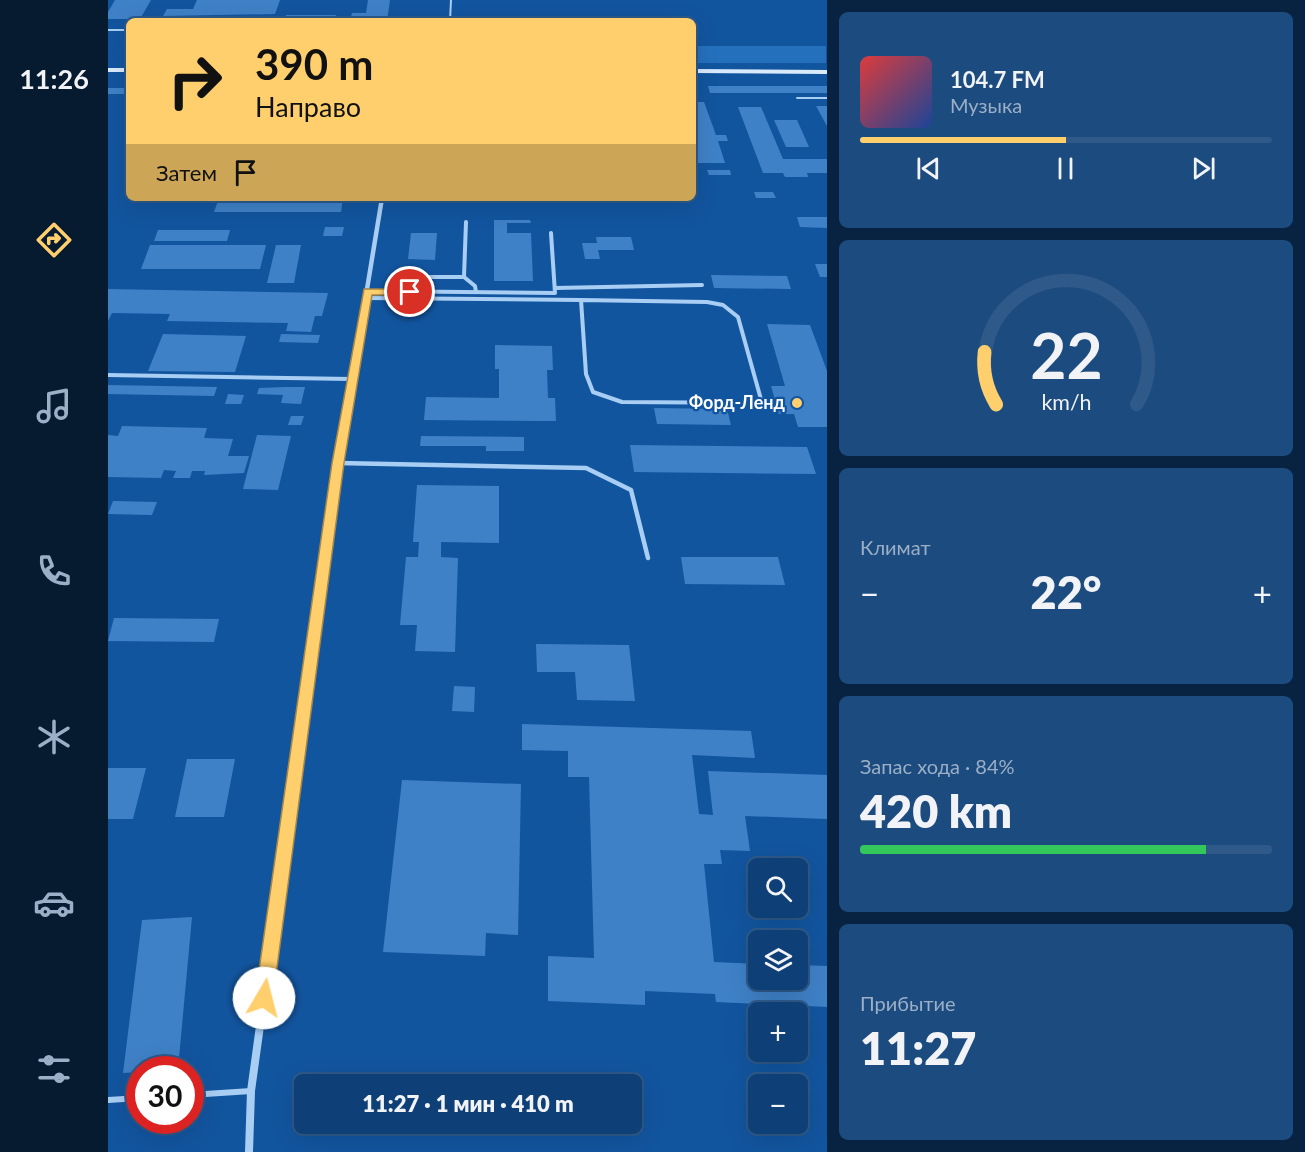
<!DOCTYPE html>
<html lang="ru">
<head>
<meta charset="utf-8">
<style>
  body { margin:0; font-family:Lato,sans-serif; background:#1c4b7f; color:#f1f3f6; height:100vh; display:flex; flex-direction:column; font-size:22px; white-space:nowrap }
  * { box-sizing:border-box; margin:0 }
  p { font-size:20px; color:#9bafc6 }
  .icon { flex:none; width:33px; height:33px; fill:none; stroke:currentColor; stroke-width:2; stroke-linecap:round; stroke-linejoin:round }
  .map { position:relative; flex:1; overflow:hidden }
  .panel { display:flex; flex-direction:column; gap:12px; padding:12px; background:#082341; width:478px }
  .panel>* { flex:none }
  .guide { position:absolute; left:18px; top:18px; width:570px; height:183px; border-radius:9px; box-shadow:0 6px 24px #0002,0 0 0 2px #2e5989; background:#ffcf6d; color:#111; overflow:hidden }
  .controls { position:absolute; left:640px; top:858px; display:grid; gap:12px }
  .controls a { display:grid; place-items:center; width:60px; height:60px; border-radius:9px; background:#0e4077; box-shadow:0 6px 24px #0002,0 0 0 2px #2e5989; font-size:30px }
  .speed { position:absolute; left:18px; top:1056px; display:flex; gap:12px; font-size:30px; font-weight:700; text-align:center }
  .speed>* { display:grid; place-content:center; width:78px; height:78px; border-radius:50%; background:#0e4077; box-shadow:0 6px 24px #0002,0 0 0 2px #2e5989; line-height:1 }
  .speed .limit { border:9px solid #d22; background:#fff; color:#111 }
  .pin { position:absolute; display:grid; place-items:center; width:51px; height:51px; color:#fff; margin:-26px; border:3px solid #fff; border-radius:50%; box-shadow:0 2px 6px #0007 }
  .me { position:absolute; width:66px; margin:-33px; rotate:8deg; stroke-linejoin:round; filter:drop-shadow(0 0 4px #0008) }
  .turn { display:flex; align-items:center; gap:21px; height:126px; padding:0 30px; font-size:27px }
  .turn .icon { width:78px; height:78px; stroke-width:2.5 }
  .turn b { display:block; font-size:42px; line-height:51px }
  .then { display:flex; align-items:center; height:57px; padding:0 30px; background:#0003; gap:12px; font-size:22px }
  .big { font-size:45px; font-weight:800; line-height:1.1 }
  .panel .card { flex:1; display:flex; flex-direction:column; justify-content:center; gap:9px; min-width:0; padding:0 21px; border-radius:9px; background:#1c4b7f }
  .panel .dial { align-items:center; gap:0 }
  .dial svg { height:156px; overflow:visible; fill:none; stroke:#2e5989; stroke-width:7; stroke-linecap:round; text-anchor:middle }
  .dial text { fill:#f1f3f6; stroke:none }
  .song { display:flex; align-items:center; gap:18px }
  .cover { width:72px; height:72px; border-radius:9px; background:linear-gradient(135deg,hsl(0 70% 55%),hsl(220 70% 35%)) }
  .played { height:6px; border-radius:3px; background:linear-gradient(90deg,#ffcf6d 50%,#2e5989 50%) }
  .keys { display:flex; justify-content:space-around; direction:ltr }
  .heat { display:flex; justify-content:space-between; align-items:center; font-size:33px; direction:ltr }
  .charge { height:9px; border-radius:4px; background:linear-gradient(90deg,#34c759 84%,#2e5989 0) }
  .trip { position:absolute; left:186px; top:1074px; width:348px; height:60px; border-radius:9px; background:#0e4077; box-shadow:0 6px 24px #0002,0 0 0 2px #2e5989; font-weight:800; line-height:60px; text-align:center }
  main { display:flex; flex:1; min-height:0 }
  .tab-bar { display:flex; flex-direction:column; width:108px; justify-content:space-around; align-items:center; background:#061a30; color:#9bafc6 }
  .tab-bar .icon { width:42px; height:42px }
  .tab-bar .on { color:#ffcf6d }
  .tab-bar b { font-size:27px; color:#f1f3f6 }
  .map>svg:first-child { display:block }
  .green { fill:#2570bd }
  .building { fill:#3f81c7 }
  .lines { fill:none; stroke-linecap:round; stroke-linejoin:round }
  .lane-far3 { stroke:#a9cef4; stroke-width:2 }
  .lane-far2 { stroke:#a9cef4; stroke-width:4 }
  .lane-far1 { stroke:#a9cef4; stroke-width:4.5 }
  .lane { stroke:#a9cef4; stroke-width:6 }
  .street-far2 { stroke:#a9cef4; stroke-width:4.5 }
  .street-far1 { stroke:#a9cef4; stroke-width:6 }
  .street { stroke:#a9cef4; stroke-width:8 }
  .secondary { fill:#daeafd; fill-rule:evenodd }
  .route { fill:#ffcf6d; stroke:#a68747; stroke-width:1.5 }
  .poi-dot { fill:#ffcf6d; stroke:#12559f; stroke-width:2 }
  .labels { text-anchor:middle; stroke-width:4.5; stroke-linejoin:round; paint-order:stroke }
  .poi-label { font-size:18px; font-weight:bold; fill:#fff; stroke:#12559f; text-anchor:end }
</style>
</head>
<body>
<main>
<nav class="tab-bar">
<b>11:26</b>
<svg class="icon on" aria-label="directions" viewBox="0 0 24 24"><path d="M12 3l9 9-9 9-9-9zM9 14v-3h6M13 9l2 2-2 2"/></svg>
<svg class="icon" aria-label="music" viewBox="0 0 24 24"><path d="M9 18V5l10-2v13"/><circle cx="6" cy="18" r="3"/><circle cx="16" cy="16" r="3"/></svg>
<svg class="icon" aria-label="phone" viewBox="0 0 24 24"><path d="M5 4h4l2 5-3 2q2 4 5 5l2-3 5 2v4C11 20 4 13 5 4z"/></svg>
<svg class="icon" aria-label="climate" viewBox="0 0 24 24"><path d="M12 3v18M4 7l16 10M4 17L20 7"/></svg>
<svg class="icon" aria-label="car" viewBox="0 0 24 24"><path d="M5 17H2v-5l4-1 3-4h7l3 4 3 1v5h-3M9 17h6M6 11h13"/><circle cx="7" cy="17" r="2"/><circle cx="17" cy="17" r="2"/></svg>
<svg class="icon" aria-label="filters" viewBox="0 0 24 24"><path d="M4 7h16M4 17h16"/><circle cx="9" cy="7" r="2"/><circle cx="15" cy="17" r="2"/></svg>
</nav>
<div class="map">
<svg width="719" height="1152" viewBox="0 0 719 1152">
  <rect width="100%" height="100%" fill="#12559f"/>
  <!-- green -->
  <rect class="green" x="585" y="46" width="133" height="17"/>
  <!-- building -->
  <g class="building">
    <polygon points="7,0 43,0 32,19 0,19 0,12"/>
    <polygon points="89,0 172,0 167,14 55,16 59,9 85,9"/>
    <polygon points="260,0 282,0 279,21 242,21 244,13 258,13"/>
    <polygon points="178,15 228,15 227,21 177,21"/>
    <polygon points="600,86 719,86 719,93 602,93"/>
    <rect x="0" y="88" width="21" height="6"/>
    <polygon points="585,102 596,102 608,135 618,135 620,141 610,141 617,163 585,163"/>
    <polygon points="708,106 719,106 719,126"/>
    <polygon points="630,107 653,107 675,159 719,159 719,173 699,173 700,177 677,177 675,173 655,173"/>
    <polygon points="666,120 689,120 701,147 678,147"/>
    <polygon points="599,170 622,170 623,175 601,175"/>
    <polygon points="646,192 665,192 668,198 648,198"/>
    <polygon points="111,198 235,198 233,212 106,212"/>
    <polygon points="405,198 507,198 508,202 405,200"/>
    <polygon points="689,217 719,217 719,228 692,227"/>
    <polygon points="386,220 422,220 423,223 399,223 399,233 423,233 425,281 386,281"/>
    <polygon points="217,227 236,227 234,236 215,236"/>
    <polygon points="50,230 122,230 119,241 46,241"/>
    <polygon points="303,233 329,233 327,260 300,259"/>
    <polygon points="488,237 523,237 526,250 490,250 492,259 477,259 474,243 489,243"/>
    <polygon points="42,245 158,245 152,269 33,269"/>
    <polygon points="168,245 193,245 186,283 159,283"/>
    <polygon points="707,264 719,264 719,277 712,277"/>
    <polygon points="603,275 679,276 683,289 606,288"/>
    <polygon points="296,280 310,280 309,289 295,289"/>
    <polygon points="0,289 220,293 214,316 207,316 203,332 178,331 180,323 59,321 62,314 4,313 0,321"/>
    <polygon points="659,324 702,325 719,371 719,427 690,427 686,414 671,414 663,386 677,386"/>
    <polygon points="55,334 138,336 127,372 40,371"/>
    <polygon points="173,334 212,335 210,343 171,342"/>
    <polygon points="387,345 444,346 445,370 439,370 440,398 447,398 448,421 316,420 318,397 391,398 391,369 387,369"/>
    <polygon points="0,385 109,387 106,396 0,394"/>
    <polygon points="177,387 197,387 193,404 173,403 175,395 149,394 151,388"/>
    <polygon points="120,394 136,395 133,404 117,404"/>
    <polygon points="546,408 619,409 623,425 549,424"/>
    <polygon points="183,416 196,416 193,425 180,425"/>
    <polygon points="14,426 99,428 96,438 125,439 120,456 141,456 136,473 96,475 97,471 84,471 82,478 65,478 68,471 56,470 53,478 0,477 0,435 10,436"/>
    <polygon points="149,435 183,436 170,490 135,489"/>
    <polygon points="313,436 416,437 416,451 378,451 378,446 312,446"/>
    <polygon points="522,445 699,447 708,474 526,472"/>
    <polygon points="309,485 391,486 391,543 333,542 333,557 350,558 347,652 307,651 309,625 292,625 298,557 310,557 311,542 305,542"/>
    <polygon points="5,501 49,502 44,515 0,514"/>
    <polygon points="573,557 670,557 677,585 577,584"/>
    <polygon points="6,618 111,619 106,642 0,641"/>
    <polygon points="428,644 521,645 527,701 469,700 467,672 429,672"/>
    <polygon points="346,686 367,687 366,712 344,711"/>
    <polygon points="414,724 643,731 647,758 584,755 591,814 605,815 600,771 719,775 719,819 637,816 642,851 612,850 614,864 596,864 606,962 651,964 651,980 690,980 690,965 719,966 719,1007 608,1002 607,994 537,991 537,1005 440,1001 440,956 486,958 481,777 460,777 460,751 414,750"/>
    <polygon points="79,759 127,759 116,817 67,817"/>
    <polygon points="0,768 38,768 25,819 0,819"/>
    <polygon points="294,780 413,784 410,935 378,933 377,956 275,952"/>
    <polygon points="84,917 70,1069 32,1070 32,1072 15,1073 34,920"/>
  </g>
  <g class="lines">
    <!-- lane-far3 -->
    <g class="lane-far3">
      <polyline points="342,21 343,0"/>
      <polyline points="0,30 21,30"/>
      <polyline points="689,98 719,98"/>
    </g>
    <!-- lane-far2 -->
    <g class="lane-far2">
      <polyline points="319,277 356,277 358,222"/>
      <polyline points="356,277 367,286 368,292"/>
      <polyline points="447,288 594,285"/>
      <polyline points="260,291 447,293 443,233"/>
      <polyline points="259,298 473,300"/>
      <polygon points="473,300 599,302 615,305 630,317 654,403 514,402 485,392 478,374"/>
      <polyline points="0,375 244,379"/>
    </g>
    <!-- lane-far1 -->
    <polyline class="lane-far1" points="230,463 478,468 523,490 540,558"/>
    <!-- lane -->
    <g class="lane">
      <polyline points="82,1095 143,1091"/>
      <polyline points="0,1100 32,1098"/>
    </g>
    <!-- street-far2 -->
    <polyline class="street-far2" points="237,423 274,198"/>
    <!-- street-far1 -->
    <polyline class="street-far1" points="192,738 237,421"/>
    <!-- street -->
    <polyline class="street" points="141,1152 143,1091 192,736"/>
    <!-- secondary -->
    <g class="secondary">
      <rect x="0" y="68" width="21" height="4"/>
      <polygon points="585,69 719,70 719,74 585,73"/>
    </g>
  </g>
  <!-- route -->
  <polygon class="route" points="256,289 302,289 307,292 302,295 264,295 236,463 165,998 162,1003 156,1006 149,1003 147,998 224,463"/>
  <!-- markers -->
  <circle class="poi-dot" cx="689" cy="403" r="6"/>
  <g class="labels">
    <!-- poi labels -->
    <g class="poi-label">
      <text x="677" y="409">Форд-Ленд</text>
    </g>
  </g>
</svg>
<div class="controls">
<a><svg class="icon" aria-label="search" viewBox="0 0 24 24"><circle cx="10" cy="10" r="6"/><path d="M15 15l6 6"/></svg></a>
<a><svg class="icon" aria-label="layers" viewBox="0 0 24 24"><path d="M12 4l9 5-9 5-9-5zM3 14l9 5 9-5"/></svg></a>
<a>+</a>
<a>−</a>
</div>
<div class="speed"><div class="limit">30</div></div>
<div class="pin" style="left:302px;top:292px;background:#d93025"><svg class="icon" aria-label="arrive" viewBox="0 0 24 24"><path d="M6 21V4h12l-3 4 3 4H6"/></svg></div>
<svg class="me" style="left:156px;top:998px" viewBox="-20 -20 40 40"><circle r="19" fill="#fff"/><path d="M0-13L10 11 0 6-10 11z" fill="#ffcf6d"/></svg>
<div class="trip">11:27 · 1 мин · 410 m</div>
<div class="guide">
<div class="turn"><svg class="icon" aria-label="right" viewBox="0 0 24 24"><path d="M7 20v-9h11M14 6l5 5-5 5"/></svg><div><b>390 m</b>Направо</div></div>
<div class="then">Затем<svg class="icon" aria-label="arrive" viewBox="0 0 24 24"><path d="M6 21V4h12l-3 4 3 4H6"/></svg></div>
</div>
</div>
<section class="panel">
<div class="card">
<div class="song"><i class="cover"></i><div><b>104.7 FM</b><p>Музыка</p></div></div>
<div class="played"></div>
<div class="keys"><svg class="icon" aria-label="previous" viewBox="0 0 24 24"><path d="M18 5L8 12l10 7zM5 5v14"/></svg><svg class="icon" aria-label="pause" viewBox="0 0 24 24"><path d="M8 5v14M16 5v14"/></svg><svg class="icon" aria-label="next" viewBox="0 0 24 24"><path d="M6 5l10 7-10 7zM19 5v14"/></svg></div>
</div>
<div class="card dial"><svg viewBox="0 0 100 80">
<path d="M14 69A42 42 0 1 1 86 69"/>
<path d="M14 69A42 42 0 0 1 8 42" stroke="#ffcf6d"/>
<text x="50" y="56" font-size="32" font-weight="700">22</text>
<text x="50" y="72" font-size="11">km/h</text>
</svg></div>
<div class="card"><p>Климат</p>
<div class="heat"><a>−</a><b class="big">22°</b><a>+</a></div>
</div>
<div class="card"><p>Запас хода · 84%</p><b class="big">420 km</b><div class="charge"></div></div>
<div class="card"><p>Прибытие</p><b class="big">11:27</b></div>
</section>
</main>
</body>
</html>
